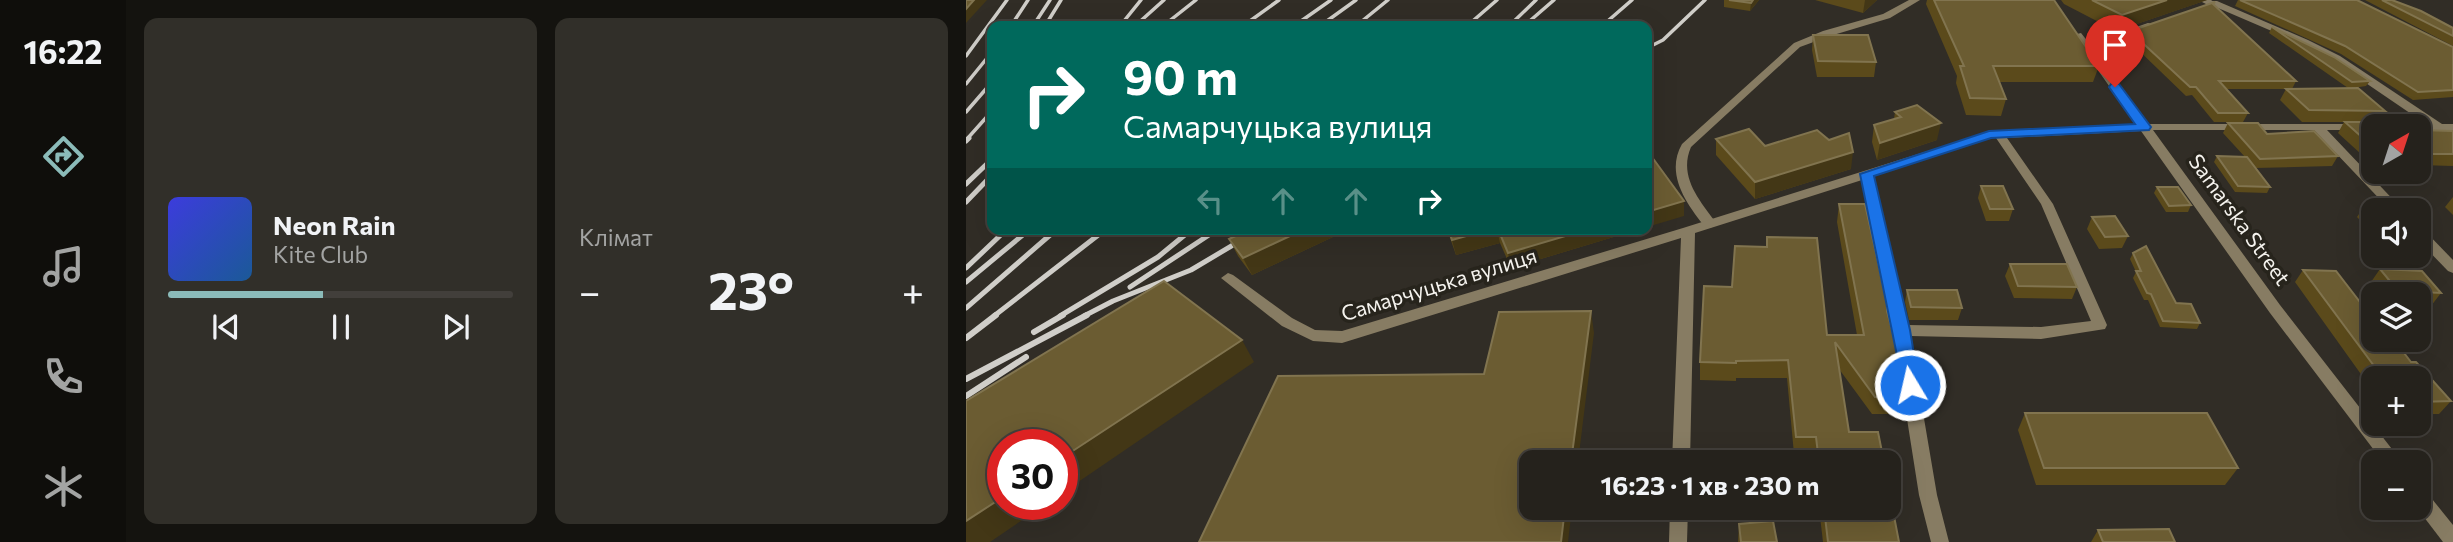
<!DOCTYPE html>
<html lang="uk">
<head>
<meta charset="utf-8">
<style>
  body { margin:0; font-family:Commissioner,sans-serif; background:#312f29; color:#f1f3f6; height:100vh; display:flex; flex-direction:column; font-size:26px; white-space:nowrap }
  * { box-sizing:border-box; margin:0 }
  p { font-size:23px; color:#a3a4a3 }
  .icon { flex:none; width:38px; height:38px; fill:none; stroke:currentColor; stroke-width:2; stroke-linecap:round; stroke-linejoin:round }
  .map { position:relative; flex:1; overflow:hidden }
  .sheet { display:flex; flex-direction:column; gap:18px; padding:18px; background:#14130f; width:840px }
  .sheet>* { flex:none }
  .banner { position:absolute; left:21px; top:21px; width:665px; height:214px; border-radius:14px; box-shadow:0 7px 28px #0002,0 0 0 2px #423f3b; background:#00695c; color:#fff; overflow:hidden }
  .needle { width:46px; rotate:39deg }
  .fabs { position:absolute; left:1395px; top:114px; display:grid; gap:14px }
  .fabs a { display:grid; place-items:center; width:70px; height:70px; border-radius:14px; background:#25221c; box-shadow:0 7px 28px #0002,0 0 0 2px #423f3b; font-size:35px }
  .speed { position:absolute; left:21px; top:429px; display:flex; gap:14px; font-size:35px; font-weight:700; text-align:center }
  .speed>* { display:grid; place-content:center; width:91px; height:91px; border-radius:50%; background:#25221c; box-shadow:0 7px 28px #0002,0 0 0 2px #423f3b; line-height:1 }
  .speed .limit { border:10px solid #d22; background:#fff; color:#111 }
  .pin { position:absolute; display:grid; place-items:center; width:60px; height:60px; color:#fff; margin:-72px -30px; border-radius:50% 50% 50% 0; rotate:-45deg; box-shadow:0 0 7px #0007 }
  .pin .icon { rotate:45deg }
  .me { position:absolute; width:77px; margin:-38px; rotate:351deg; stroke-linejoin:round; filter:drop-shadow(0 0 5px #0008) }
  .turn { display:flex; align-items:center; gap:24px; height:147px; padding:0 21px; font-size:32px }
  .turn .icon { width:91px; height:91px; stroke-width:2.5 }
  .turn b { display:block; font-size:49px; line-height:60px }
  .lanes { display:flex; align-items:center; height:66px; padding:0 21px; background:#0003; justify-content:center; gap:35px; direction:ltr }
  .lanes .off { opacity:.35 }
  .big { font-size:52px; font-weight:700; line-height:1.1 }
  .sheet .card { flex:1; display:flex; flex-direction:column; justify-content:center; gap:10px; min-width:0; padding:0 24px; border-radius:14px; background:#312f29 }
  .song { display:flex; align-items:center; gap:21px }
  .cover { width:84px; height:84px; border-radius:10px; background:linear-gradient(135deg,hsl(240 70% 55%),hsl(210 70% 35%)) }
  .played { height:7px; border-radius:4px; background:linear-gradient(90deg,#8bbbb9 45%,#423f3b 45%) }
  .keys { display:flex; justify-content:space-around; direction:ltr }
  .heat { display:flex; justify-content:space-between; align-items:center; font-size:38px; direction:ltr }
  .sheet .tiles { flex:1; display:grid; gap:18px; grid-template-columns:repeat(2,1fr) }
  .trip { position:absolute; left:553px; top:450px; width:382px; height:70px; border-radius:14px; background:#25221c; box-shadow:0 7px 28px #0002,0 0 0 2px #423f3b; font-weight:700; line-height:70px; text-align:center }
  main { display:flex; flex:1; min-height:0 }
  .tab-bar { display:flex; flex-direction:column; width:126px; justify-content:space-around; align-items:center; background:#0f0e0b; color:#a3a4a3 }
  .tab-bar .icon { width:49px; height:49px }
  .tab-bar .active { color:#8bbbb9 }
  .tab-bar b { font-size:32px; color:#f1f3f6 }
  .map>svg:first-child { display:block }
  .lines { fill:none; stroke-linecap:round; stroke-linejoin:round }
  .lane { fill:#877c63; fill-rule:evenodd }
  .street { fill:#877c63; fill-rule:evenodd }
  .rail-far2 { stroke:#d0cec9; stroke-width:3.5 }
  .rail-far1 { stroke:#d0cec9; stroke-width:5 }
  .rail { stroke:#d0cec9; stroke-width:6 }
  .wall { fill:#5b4a1b }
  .shaded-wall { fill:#433716 }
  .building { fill:#6b5c32; stroke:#81744f; stroke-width:2 }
  .route { fill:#1a73e8; stroke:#114b97; stroke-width:2 }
  .labels { text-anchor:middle; stroke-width:7; stroke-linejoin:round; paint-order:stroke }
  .street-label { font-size:21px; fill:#f5f3ee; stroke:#27241c }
</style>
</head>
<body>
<main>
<nav class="tab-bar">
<b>16:22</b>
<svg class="icon active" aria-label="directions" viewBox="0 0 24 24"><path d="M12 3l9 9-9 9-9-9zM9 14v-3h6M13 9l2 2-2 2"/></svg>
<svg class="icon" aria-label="music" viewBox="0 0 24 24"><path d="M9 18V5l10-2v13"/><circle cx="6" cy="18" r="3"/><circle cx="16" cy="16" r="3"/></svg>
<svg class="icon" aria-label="phone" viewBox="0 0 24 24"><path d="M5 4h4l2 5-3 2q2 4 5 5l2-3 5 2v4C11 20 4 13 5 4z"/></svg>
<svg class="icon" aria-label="climate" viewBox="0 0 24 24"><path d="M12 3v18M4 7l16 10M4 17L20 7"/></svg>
</nav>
<section class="sheet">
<div class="tiles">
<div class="card">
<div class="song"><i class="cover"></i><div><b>Neon Rain</b><p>Kite Club</p></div></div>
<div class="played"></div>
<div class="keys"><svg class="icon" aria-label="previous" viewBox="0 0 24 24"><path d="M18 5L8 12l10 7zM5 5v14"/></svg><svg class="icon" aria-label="pause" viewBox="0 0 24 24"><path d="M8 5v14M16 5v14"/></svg><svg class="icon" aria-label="next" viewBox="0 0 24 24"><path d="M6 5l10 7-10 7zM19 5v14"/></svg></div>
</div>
<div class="card"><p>Клімат</p>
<div class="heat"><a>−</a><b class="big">23°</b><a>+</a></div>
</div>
</div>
</section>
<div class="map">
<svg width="1487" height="542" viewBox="0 0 1487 542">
  <rect width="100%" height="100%" fill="#312d26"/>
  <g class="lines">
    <!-- lane -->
    <g class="lane">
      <path d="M943,0H954L924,18L864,36L834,47L725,147C712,177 734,201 751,224L744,228L739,227C720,203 699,174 716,144L828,43L857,31L917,14Z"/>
      <polygon points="1232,0 1245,0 1251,4 1246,7"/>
    </g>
    <!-- street -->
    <g class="street">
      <polygon points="1245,1 1251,1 1342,40 1374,56 1476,124 1487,124 1487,130 1452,130 1452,126 1448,125 1460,124 1366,60 1336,44 1245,5"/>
      <path d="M1182,23L1190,25L1126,48L1182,124H1407L1412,126H1407V130H1361L1437,210H1424L1348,130H1187L1314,305L1436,462H1417L1304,313L1175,131L1041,138L1087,204L1141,325L1139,329L1075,339L944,336L971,495L983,542H965L953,495L927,330L896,180L729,233L724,462H706L715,238L376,343L347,341L316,326L255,278L262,273L267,275L326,318L349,330L376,331L717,228L1019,133L1170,124L1107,35L1115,33L1123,43ZM1024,138H1030L1075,204L1125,321L1075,327L941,325L908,176Z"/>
      <polygon points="1452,228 1457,229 1487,260 1487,273 1482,271 1452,240"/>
      <polygon points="1452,487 1458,489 1487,525 1487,542 1477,542 1451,508"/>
      <polygon points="704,508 722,508 721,542 703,542"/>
    </g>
    <!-- rail-far2 -->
    <g class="rail-far2">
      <polyline points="45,26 62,0"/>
      <polyline points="67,26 84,0"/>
      <polyline points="79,26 95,0"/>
      <polyline points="154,26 175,0"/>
      <polyline points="169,26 198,0"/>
      <polyline points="197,26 230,0"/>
      <polyline points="277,26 313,0"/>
      <polyline points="328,26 365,0"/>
      <polyline points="354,26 390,0"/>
      <polyline points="390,26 422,0"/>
      <polyline points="501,26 531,0"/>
      <polyline points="543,26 570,0"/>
      <polyline points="558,26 588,0"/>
      <polyline points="636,26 666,0"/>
      <polyline points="681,48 697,40 739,0"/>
      <polyline points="0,56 41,0"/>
      <polyline points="0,84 26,52"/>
      <polyline points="0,112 26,82"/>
      <polyline points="1,139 26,111"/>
    </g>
    <!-- rail-far1 -->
    <g class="rail-far1">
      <polyline points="0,141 3,138"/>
      <polyline points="0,184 26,159"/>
      <polyline points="0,202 26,175"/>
      <polyline points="0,268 41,229"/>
      <polyline points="0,282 64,229"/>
      <polyline points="164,287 252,229"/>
      <polyline points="0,308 91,229"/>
      <polyline points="28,316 140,229"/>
      <polyline points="94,316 192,257 226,229"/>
      <polyline points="118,316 147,301 225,270 294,229"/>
    </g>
    <!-- rail -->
    <g class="rail">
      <polyline points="68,332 97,315"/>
      <polyline points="0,338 30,315"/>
      <polyline points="0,379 121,315"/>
      <polyline points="0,396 60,357"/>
    </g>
  </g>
  <!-- wall -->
  <g class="wall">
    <polygon points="758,0 793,0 784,11 758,7"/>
    <polygon points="849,0 911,0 897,13"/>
    <polygon points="961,0 1088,0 1133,66 1127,82 1033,82 1040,99 1035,116 1000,115 990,83 991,76 960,4"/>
    <polygon points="1095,0 1241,0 1150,31 1098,4"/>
    <polygon points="1272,0 1391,0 1487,47 1487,97 1447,100 1375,54 1269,6"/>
    <polygon points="1399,0 1426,0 1487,28 1487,46"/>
    <polygon points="1247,5 1330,81 1326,89 1382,88 1303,33 1306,27 1404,81 1400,86 1387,88 1419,111 1412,122 1435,126 1407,126 1407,165 1372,133 1378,122 1336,122 1314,100 1320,89 1260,89 1282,113 1277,122 1248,122 1226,95 1220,96 1165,43 1167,39 1164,38 1167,30"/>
    <polygon points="847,35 910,62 908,77 851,77 846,50"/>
    <polygon points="929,112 971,140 911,160 906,142 908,125 928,119"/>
    <polygon points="1262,123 1301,134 1372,156 1366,166 1289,168 1304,187 1301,193 1269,192 1248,162 1251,156 1279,157 1257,133"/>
    <polygon points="1452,130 1487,131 1487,166 1453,165 1452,167"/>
    <polygon points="750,139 799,146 885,169 789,199 750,155"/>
    <polygon points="1015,186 1047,209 1043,221 1020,221 1012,198"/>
    <polygon points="1191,187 1225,205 1222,212 1200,212 1188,193"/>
    <polygon points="1487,197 1487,215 1479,207"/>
    <polygon points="873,204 917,284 926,302 923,317 935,399 926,414 906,414 873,369 883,432 918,462 848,462 847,454 828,454 821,378 770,378 770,381 734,380 734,362 766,287 800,247 801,237 861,335 891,335 871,222"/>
    <polygon points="1399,205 1407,210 1407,234 1391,217"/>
    <polygon points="1126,217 1162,236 1156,248 1133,249 1121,229"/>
    <polygon points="285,229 384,229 286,275 272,256 263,239"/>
    <polygon points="481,229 674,229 545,268 534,243 490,255"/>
    <polygon points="1167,253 1210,303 1234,323 1231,329 1194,327 1182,300 1178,300 1167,278 1170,272 1164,259"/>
    <polygon points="1044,264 1111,287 1106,299 1048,298 1039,276"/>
    <polygon points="1414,269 1475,293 1465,306 1452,305 1452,294 1415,294 1405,282"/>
    <polygon points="1337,270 1394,302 1445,362 1485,401 1473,414 1452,414 1452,378 1407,378 1407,391 1329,282"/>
    <polygon points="941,290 996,308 992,320 943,320 939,302"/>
    <polygon points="1059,413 1272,468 1259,485 1070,485 1052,430"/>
    <polygon points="853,508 922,508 933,542 857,542"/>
    <polygon points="773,524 811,542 772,542"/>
    <polygon points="1132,530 1209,542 1125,542"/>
  </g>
  <!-- shaded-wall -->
  <g class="shaded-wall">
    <polygon points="8,0 21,0 0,23 0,9"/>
    <polygon points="787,0 793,0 784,11 785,3"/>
    <polygon points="899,0 911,0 897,13"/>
    <polygon points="1201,0 1241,0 1150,31 1156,15"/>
    <polygon points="975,123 971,140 911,160 914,143"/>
    <polygon points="887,152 885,169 789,199 789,182"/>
    <polygon points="718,201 718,216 681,227 681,212"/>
    <polygon points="339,229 384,229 286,275 277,258"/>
    <polygon points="525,229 531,229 534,243 490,255 486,240"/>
    <polygon points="623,229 674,229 545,268 542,253"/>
    <polygon points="625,311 628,333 612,462 605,462"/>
    <polygon points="276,340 288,362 96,493 96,458"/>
    <polygon points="940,381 935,399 926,414 931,396"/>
    <polygon points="37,497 37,504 80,504 24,542 0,542 0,521"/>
    <polygon points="599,508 606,508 602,542 595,542"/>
  </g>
  <!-- building -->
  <g class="building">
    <polygon points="0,0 8,0 0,9"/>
    <polygon points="763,0 787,0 785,3"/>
    <polygon points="968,0 1088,0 1133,66 1027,66 1040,99 1004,98 994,66 998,66"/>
    <polygon points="1126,0 1201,0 1156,15"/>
    <polygon points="1274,0 1391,0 1487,47 1487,90 1452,92 1379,46"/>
    <polygon points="1416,0 1426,0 1455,11 1487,28 1487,36"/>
    <polygon points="1249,2 1247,4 1330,81 1253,81 1282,113 1252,113 1230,87 1224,87 1168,35 1172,33 1167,30"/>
    <polygon points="1306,27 1368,57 1404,81 1386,82"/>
    <polygon points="847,35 902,35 910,62 852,61"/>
    <polygon points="1392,88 1419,111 1343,110 1320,89"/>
    <polygon points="951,105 975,123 914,143 908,125 935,117 929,112"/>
    <polygon points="1421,113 1435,126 1407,126 1407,147 1379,122 1414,122"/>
    <polygon points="1262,123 1292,123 1301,134 1348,131 1372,156 1294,159"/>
    <polygon points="783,129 799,146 851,130 863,140 883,133 887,152 789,182 750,139"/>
    <polygon points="1452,130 1487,131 1487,154 1455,154 1459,158 1452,158"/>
    <polygon points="683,153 718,201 681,212 681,154"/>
    <polygon points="1251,156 1281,157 1304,187 1272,186"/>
    <polygon points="1015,186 1037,186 1047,209 1024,209"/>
    <polygon points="1191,187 1212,187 1225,205 1203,206"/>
    <polygon points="873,204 899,204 917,284 922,284 926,302 921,302 921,311 940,381 931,396 909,397 869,342 883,432 912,432 918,462 853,462 850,437 830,437 822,360 770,361 770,363 734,362 738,286 766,287 769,246 801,247 801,237 851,238 861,335 898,335"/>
    <polygon points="1399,205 1424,205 1429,210 1407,210 1407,213"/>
    <polygon points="1149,216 1162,236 1139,237 1126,217"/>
    <polygon points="285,229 339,229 277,258 263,239"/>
    <polygon points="482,229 525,229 486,240"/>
    <polygon points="532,229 623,229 542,253"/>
    <polygon points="1180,246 1210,303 1225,304 1234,323 1197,321 1185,294 1181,293 1170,271 1175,271 1167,253"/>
    <polygon points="1044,264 1101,264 1111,287 1052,286"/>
    <polygon points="1414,269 1456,271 1475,293 1432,291"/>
    <polygon points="1337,270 1370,271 1394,302 1401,303 1407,311 1407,340 1428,340 1445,362 1450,362 1485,401 1452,402 1452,378 1417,378"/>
    <polygon points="198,281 276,340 96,458 96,444 37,444 37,497 0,521 0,401"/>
    <polygon points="941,290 991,290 996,308 945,307"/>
    <polygon points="625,311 605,462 565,462 565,508 599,508 595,542 233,542 312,376 518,374 533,312"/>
    <polygon points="1059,413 1241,413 1272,468 1078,468"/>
    <polygon points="922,485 933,542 862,542 858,508 922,508"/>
    <polygon points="807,521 811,542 775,542 773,524"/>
    <polygon points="1203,529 1209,542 1137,542 1132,530"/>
  </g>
  <!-- route -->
  <polygon class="route" points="1145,84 1153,84 1185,127 1183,130 1025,138 908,176 944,330 953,385 944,392 938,390 894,174 1023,131 1169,124 1143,87"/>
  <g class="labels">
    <!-- street labels -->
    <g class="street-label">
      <text transform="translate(1273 220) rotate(54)" y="7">Samarska Street</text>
      <text transform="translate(473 285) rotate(-17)" y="7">Самарчуцька вулиця</text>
    </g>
  </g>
</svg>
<div class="fabs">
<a><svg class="needle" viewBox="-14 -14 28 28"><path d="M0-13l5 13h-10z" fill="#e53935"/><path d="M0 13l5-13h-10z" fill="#a3a4a3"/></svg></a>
<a><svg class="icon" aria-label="sound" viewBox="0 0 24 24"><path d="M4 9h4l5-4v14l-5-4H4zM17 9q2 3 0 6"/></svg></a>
<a><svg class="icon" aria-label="layers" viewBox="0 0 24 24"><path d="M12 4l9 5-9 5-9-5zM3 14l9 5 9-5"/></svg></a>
<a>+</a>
<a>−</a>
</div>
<div class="speed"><div class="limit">30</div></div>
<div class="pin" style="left:1149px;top:87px;background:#d93025"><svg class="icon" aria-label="arrive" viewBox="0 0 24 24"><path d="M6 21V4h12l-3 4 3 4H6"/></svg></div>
<svg class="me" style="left:944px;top:385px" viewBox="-20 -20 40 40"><circle r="17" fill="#1a73e8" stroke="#fff" stroke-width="3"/><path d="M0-11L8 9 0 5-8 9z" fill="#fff"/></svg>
<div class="trip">16:23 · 1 хв · 230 m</div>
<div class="banner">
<div class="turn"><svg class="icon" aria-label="right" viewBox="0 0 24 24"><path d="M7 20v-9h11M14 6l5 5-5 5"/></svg><div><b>90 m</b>Самарчуцька вулиця</div></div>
<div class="lanes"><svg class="icon off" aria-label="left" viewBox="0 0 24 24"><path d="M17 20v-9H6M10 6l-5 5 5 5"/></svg><svg class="icon off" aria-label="ahead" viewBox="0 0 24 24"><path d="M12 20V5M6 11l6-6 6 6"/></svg><svg class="icon off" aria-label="ahead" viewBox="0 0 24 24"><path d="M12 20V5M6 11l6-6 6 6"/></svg><svg class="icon" aria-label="right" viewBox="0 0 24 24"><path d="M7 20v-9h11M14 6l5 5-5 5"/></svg></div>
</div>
</div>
</main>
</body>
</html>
